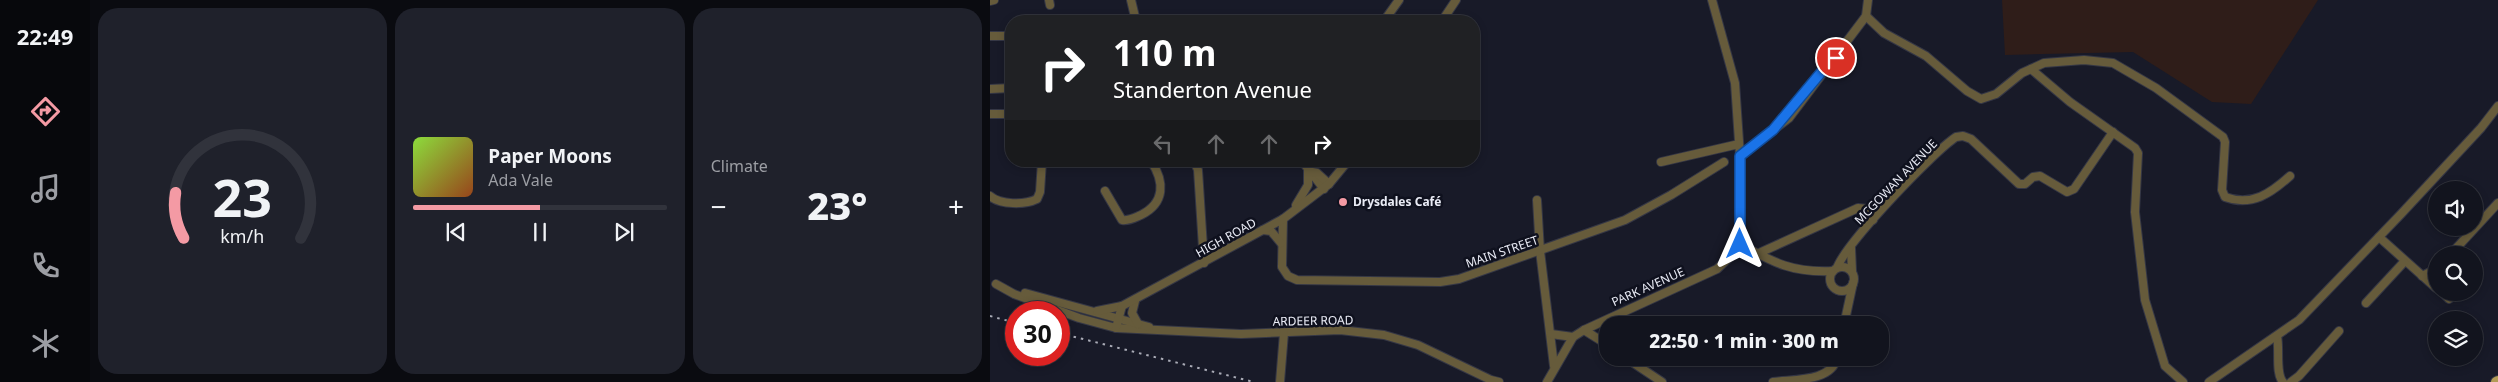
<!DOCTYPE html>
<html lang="en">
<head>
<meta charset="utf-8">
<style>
  body { margin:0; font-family:"Noto Sans",sans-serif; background:#1f212b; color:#f1f3f6; height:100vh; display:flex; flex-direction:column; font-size:19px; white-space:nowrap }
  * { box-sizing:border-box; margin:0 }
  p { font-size:16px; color:#9c9ea4 }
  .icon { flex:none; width:28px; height:28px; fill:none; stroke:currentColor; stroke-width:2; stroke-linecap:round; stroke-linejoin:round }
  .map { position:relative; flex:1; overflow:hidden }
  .sheet { display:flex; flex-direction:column; gap:8px; padding:8px; background:#0a0b10; width:900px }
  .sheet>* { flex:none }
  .guide { position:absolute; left:15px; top:15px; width:475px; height:152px; border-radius:20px; box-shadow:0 2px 8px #0003,0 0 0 1px #31333c; background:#202124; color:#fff; overflow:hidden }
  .fabs { position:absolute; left:1438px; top:181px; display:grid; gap:10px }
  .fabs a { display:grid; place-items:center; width:55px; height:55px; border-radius:50%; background:#12141e; box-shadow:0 2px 8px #0003,0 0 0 1px #31333c; font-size:25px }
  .speed { position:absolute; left:15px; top:301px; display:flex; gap:10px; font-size:25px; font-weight:700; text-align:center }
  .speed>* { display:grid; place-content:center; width:65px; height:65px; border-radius:50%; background:#12141e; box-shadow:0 2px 8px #0003,0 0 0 1px #31333c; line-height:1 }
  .speed .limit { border:8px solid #d22; background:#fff; color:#111 }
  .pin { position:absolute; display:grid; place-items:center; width:42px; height:42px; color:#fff; margin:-21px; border:2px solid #fff; border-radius:50%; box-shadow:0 1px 5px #0007 }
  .me { position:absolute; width:55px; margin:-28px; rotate:0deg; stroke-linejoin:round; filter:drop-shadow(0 0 4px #0008) }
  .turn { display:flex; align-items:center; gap:18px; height:105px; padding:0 25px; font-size:22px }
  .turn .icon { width:65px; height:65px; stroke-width:2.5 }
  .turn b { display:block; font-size:35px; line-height:42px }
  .lanes { display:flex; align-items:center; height:48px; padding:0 25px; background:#0003; justify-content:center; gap:25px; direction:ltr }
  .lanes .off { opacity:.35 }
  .big { font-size:38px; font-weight:800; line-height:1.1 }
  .sheet .widget { flex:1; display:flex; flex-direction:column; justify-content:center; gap:8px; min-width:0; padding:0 18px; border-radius:20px; background:#1f212b }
  .sheet .dial { align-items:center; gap:0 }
  .dial svg { height:130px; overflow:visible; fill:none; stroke:#31333c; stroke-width:7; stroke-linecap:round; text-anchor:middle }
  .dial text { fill:#f1f3f6; stroke:none }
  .song { display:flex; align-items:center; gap:15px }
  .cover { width:60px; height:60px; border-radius:8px; background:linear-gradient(135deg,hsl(90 70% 55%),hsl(20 70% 35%)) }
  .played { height:5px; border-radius:2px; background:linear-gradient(90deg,#f49aa4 50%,#31333c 50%) }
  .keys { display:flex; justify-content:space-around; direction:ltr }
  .heat { display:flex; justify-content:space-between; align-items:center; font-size:28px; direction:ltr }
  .sheet .tiles { flex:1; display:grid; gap:8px; grid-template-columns:repeat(3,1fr) }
  .trip { position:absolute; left:609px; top:316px; width:290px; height:50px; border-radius:20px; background:#12141e; box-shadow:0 2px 8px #0003,0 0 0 1px #31333c; font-weight:800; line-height:50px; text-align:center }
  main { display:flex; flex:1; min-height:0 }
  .menu { display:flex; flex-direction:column; width:90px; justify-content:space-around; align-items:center; background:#07080c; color:#9c9ea4 }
  .menu .icon { width:35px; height:35px }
  .menu .active { color:#f49aa4 }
  .menu b { font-size:22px; color:#f1f3f6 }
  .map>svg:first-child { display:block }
  .industrial { fill:#2f1d19 }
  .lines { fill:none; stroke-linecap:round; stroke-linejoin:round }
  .minor-casing { stroke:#353745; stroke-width:10 }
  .major-casing { stroke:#353745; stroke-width:12 }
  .minor { stroke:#665b3b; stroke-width:8 }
  .major { stroke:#b39c56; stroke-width:10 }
  .rail { stroke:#a9abb6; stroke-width:2; stroke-dasharray:2.5 5; stroke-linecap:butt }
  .route-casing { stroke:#114b97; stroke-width:12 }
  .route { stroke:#1a73e8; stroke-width:9 }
  .poi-dot { fill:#f49aa4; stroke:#0f111e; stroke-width:2 }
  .labels { text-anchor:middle; stroke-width:5; stroke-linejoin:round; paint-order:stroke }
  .street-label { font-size:12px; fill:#e9ebf5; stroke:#0f111e }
  .poi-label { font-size:12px; font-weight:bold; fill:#e9ebf5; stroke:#0f111e; text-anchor:start }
</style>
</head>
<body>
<main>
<nav class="menu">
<b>22:49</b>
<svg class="icon active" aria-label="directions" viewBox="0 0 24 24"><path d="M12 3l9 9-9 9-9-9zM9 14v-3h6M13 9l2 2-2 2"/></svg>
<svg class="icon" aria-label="music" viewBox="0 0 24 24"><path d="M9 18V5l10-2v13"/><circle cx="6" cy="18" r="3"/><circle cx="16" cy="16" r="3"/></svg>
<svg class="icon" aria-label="phone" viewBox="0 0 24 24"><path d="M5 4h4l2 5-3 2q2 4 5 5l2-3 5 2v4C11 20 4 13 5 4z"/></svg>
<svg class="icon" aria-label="climate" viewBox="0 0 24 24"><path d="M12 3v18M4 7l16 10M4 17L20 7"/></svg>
</nav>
<section class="sheet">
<div class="tiles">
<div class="widget dial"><svg viewBox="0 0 100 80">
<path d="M14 69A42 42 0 1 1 86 69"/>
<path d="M14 69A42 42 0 0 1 9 41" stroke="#f49aa4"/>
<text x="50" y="56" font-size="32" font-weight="700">23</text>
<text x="50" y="72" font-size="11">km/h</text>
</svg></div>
<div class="widget">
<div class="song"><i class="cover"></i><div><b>Paper Moons</b><p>Ada Vale</p></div></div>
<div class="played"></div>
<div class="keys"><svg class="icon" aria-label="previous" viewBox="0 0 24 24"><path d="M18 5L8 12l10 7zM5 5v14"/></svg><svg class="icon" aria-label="pause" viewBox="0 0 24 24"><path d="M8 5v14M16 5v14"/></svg><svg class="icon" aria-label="next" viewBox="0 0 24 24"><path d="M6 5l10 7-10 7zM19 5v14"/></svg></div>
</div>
<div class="widget"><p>Climate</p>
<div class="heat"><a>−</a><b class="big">23°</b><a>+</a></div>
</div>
</div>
</section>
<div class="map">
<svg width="1508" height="382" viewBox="0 0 1508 382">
  <rect width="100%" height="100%" fill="#181a28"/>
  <!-- industrial -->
  <polygon class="industrial" points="1012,0 1328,0 1261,104 1222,102 1143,52 1015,55"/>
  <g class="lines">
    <defs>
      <g id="minor">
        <polyline points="59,0 60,5"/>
        <polyline points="141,0 146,21"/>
        <polyline points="722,0 745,83 750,156 750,244"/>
        <polyline points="0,1 4,0"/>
        <path d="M876,16L894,33L936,56L977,91L991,99L1006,94L1032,73L1054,63L1094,60L1123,63L1166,88L1233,137L1235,142L1232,190L1235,197C1262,207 1281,193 1300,176"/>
        <polyline points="394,21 409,0"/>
        <polyline points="452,21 466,0"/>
        <polyline points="0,36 21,36"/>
        <polyline points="1041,69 1080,102 1145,148 1148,153 1145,212 1155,300 1175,366 1193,382"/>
        <polyline points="0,89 21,88"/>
        <polyline points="0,114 21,114"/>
        <polyline points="750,156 799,118 876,16 878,0"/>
        <polyline points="204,161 208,170 214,263"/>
        <polyline points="312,161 334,189"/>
        <polyline points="671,162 749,144"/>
        <polyline points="322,172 327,173 339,184"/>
        <path d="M115,191L132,220C139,221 144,218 151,215C175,203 175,182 161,161"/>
        <path d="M0,196C10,205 35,205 47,199L50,192L52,161"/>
        <polyline points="547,200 550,251 564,366"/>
        <polyline points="306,205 318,185 318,168"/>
        <polyline points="293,219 292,267 298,276 307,280 450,282 469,279 635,220 681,195 734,162"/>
        <polyline points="273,230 281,231 291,243"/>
        <polyline points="1389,237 1446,288"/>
        <path d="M750,244C784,263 803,273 843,271"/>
        <polyline points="861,248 862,271"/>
        <polyline points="767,254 868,208 877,209 883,220"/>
        <polyline points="1460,255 1508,203"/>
        <circle cx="852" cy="279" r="12"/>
        <path d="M847,268C856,243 943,152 966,137L973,136L981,139L1029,184H1035L1043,177L1050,176L1077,192L1084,189L1123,132"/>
        <polyline points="1432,276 1446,269"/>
        <polyline points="6,284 24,294 89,318 126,328 251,334 350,330 394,335 428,345 501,380 509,382"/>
        <polyline points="1452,292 1459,299"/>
        <polyline points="35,293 159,327"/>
        <polyline points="145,301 142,313 148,324"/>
        <polyline points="1376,303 1414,262"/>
        <polyline points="107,311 132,306"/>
        <polyline points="854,325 863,283"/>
        <polyline points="126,328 132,306 293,219 339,184 358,161"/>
        <polyline points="594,330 618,345"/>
        <polyline points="561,334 583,337"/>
        <path d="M1287,336C1290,349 1285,374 1293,382"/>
        <polyline points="636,358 672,382"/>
        <polyline points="290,382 294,333"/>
        <polyline points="557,382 583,337 594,330 727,269 742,255 750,244"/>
        <path d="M783,382C804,379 841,382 847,358"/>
        <polyline points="1219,382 1309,320 1411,214 1491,128 1508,106"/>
        <polyline points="1301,382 1309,376 1349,331"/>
      </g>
      <polyline id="major" points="1506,382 1508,381"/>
    </defs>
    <!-- minor casing -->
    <use href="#minor" class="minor-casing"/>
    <!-- major casing -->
    <use href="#major" class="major-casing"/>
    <!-- minor -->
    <use href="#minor" class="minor"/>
    <!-- major -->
    <use href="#major" class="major"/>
    <!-- rail -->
    <g class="rail">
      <polyline points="0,316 26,323"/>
      <polyline points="69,333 264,382"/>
    </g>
  </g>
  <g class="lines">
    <defs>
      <polyline id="route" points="750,244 750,156 783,130 848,52 846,58"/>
    </defs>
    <!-- route casing -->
    <use href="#route" class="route-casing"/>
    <!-- route -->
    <use href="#route" class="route"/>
  </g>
  <!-- markers -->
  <circle class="poi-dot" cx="353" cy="202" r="5"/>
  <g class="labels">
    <!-- street labels -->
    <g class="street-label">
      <text transform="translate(906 182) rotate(-46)" y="4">MCGOWAN AVENUE</text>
      <text transform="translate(236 238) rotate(-29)" y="4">HIGH ROAD</text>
      <text transform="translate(512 252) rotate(-19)" y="4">MAIN STREET</text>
      <text transform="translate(658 287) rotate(-24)" y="4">PARK AVENUE</text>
      <text transform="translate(323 321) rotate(-1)" y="4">ARDEER ROAD</text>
    </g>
    <!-- poi labels -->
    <g class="poi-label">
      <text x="363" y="206">Drysdales Café</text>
    </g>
  </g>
</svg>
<div class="fabs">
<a><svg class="icon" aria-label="sound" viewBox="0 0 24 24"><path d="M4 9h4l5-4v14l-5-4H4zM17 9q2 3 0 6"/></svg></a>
<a><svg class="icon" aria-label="search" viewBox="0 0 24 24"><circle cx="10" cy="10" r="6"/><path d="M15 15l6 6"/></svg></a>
<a><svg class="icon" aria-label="layers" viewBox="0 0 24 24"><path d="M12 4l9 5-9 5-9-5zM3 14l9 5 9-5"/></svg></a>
</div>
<div class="speed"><div class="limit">30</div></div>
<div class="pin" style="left:846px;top:58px;background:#d93025"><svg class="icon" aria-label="arrive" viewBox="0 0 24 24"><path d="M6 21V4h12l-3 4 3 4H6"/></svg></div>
<svg class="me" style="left:750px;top:244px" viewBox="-20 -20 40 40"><path d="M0-17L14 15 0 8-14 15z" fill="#1a73e8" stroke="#fff" stroke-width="4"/></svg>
<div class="trip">22:50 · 1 min · 300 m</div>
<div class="guide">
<div class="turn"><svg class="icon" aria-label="right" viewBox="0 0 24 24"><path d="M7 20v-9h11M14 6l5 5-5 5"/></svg><div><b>110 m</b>Standerton Avenue</div></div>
<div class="lanes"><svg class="icon off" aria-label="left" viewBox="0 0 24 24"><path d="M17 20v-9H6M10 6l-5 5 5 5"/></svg><svg class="icon off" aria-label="ahead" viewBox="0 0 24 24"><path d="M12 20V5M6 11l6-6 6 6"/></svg><svg class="icon off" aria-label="ahead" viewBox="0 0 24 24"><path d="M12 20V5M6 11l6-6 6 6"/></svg><svg class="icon" aria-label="right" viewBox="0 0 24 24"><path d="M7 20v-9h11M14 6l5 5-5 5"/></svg></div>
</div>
</div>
</main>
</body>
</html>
